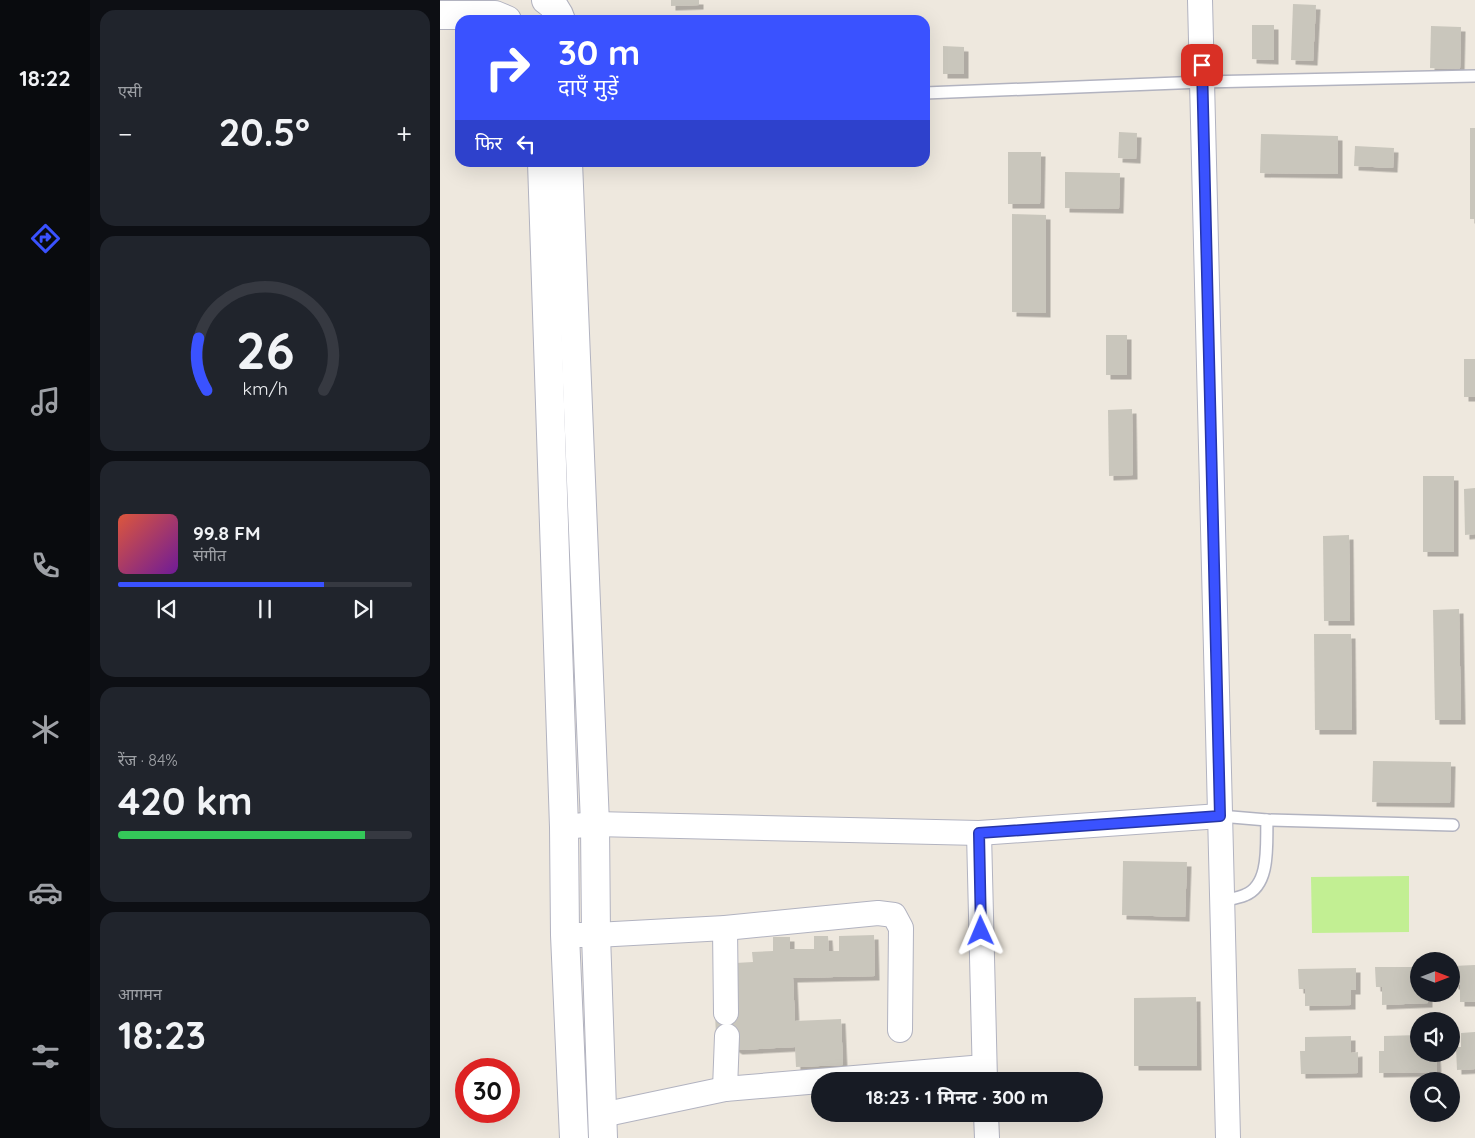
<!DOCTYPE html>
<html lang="hi">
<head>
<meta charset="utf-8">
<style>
  body { margin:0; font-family:Quicksand,"Noto Sans Devanagari",sans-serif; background:#20242c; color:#f1f3f6; height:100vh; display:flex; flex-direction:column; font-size:19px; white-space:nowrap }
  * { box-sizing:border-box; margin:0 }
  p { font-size:16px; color:#9ea1a6 }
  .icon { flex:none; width:28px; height:28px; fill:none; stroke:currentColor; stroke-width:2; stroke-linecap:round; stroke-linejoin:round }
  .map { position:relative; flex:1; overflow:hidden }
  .sheet { display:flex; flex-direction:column; gap:10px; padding:10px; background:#0d0f14; width:350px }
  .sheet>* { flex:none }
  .banner { position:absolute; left:15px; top:15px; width:475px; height:152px; border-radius:15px; box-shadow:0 5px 20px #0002; background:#3a52ff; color:#fff; overflow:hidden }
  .needle { width:32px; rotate:90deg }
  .buttons { position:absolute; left:970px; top:952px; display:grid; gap:10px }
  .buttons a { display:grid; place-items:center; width:50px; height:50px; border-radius:50%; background:#171b24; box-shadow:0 5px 20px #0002; font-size:25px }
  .speed { position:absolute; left:15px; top:1058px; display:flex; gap:10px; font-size:25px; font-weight:700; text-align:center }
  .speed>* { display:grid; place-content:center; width:65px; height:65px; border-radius:50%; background:#171b24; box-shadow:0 5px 20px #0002; line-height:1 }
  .speed .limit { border:8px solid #d22; background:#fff; color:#111 }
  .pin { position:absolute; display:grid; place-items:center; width:42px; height:42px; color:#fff; margin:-21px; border-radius:10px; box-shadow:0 2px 8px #0006 }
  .me { position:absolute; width:55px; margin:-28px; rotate:359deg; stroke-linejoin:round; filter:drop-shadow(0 0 4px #0008) }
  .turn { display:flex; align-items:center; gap:18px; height:105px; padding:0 20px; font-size:22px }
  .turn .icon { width:65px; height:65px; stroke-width:2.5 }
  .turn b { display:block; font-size:35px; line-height:42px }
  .then { display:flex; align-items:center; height:48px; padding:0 20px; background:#0003; gap:10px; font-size:19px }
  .big { font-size:38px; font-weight:700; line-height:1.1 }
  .sheet .widget { flex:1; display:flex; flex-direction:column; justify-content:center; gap:8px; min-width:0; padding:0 18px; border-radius:15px; background:#20242c }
  .sheet .dial { align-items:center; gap:0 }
  .dial svg { height:130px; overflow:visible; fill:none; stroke:#363941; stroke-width:7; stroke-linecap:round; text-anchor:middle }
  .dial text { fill:#f1f3f6; stroke:none }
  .song { display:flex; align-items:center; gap:15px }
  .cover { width:60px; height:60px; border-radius:8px; background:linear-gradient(135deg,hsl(10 70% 55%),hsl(280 70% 35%)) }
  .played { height:5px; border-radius:2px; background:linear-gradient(90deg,#3a52ff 70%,#363941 70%) }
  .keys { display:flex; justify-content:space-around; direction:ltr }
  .heat { display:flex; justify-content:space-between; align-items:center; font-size:28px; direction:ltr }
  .charge { height:8px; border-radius:4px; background:linear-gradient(90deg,#34c759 84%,#363941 0) }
  .trip { position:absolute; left:371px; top:1072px; width:292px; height:50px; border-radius:25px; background:#171b24; box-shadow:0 5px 20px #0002; font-weight:700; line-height:50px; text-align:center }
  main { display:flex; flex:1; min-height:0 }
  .dock { display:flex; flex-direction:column; width:90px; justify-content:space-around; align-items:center; background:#090b0e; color:#9ea1a6 }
  .dock .icon { width:35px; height:35px }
  .dock .current { color:#3a52ff }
  .dock b { font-size:22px; color:#f1f3f6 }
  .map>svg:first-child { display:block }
  .pitch { fill:#c2ef93 }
  .building { fill:#c9c6bc; filter:url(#shadow) }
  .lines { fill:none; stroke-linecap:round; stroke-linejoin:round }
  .lane-casing { stroke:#b2b3c0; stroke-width:14 }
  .street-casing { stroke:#b2b3c0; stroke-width:26 }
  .secondary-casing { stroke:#b2b3c0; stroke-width:30 }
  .lane { stroke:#fff; stroke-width:11 }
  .street { stroke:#fff; stroke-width:24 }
  .secondary { stroke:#fff; stroke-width:28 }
  .route-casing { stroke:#2635a6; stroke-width:12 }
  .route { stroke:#3a52ff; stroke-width:9 }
</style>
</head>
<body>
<main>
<nav class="dock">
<b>18:22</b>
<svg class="icon current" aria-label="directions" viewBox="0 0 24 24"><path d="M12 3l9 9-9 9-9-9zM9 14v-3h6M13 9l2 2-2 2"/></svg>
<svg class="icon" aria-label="music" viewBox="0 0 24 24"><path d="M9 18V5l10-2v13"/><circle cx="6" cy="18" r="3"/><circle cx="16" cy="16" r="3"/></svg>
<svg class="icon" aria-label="phone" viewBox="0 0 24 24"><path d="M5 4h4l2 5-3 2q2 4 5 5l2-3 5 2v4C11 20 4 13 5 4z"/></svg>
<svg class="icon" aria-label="climate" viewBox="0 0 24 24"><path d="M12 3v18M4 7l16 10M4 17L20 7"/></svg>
<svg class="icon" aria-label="car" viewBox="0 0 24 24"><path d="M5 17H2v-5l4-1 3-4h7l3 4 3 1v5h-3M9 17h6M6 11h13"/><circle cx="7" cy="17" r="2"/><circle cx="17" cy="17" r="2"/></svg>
<svg class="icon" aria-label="filters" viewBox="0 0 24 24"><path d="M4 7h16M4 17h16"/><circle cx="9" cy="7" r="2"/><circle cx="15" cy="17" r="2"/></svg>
</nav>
<section class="sheet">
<div class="widget"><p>एसी</p>
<div class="heat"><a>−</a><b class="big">20.5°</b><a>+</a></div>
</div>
<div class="widget dial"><svg viewBox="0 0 100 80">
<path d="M14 69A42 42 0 1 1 86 69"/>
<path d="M14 69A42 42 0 0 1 9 37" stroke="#3a52ff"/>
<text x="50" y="56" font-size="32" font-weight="700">26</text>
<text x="50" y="72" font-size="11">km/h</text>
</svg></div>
<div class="widget">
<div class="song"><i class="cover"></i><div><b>99.8 FM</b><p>संगीत</p></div></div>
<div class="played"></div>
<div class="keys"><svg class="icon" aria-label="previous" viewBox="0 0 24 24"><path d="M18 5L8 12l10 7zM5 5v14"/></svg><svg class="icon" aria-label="pause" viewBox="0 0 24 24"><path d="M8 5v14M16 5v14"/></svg><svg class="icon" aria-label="next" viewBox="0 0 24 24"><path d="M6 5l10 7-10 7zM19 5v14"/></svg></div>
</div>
<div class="widget"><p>रेंज · 84%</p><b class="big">420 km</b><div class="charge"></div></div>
<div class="widget"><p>आगमन</p><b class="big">18:23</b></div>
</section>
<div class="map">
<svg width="1035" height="1138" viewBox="0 0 1035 1138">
  <defs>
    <filter id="shadow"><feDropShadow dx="4.5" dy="4.5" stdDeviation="0" flood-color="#0004"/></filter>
  </defs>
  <rect width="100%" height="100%" fill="#eee8de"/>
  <!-- pitch -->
  <polygon class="pitch" points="969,876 969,932 872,933 871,877"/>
  <!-- building -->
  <g class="building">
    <polygon points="231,0 259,0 259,5 231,6"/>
    <polygon points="853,4 876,5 873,61 851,60"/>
    <polygon points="812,25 834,25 834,60 812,59"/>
    <polygon points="991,26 1021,27 1020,69 990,68"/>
    <polygon points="503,46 524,47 524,74 503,74"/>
    <rect x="1030" y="128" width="5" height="91"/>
    <polygon points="679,132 697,133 696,159 678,158"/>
    <polygon points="821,134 898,136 898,174 820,173"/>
    <polygon points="915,146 954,148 953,168 914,166"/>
    <polygon points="568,152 601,152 600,204 568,204"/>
    <polygon points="625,172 680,173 679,209 625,208"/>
    <polygon points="572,214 606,215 606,313 572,312"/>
    <rect x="666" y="335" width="21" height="40"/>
    <rect x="1024" y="359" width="11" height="38"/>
    <polygon points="692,409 693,475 669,476 668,410"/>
    <rect x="983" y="476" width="31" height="76"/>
    <polygon points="1035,488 1035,534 1025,535 1024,489"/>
    <polygon points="909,535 910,621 884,621 883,536"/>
    <polygon points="1019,609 1021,720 995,720 993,610"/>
    <polygon points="874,634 911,634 912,730 875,730"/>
    <polygon points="933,761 1011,762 1010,803 932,802"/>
    <polygon points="683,861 747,862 745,917 682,915"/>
    <polygon points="434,935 435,976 353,978 355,1021 401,1019 403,1065 356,1067 355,1047 298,1050 276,1036 275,1014 295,963 313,962 312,952 333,951 333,937 350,937 350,949 374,949 374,936 388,936 389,951 399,951 399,936"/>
    <polygon points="1035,965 1035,1002 1020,1002 1020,985 1014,985 1013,966"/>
    <polygon points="935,967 979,967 979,994 988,994 988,1003 942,1005 942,987 936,987"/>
    <polygon points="916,968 916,990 911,990 911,1005 865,1006 865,989 859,989 858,969"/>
    <polygon points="756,997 757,1066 694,1066 694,998"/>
    <polygon points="1035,1032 1035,1069 1017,1070 1016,1047 1021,1047 1021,1033"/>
    <polygon points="979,1035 979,1054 996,1054 997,1072 939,1073 939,1051 944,1051 944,1036"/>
    <polygon points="911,1036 911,1053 918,1052 918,1073 861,1074 860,1051 865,1051 865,1037"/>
  </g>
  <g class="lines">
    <defs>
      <g id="lane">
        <polyline points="485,93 762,82 1035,76"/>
        <polyline points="780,816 827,820 1013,825"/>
        <path d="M782,901C790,899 798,898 805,895C831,885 826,843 827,820"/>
      </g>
      <g id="street">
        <polyline points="760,0 788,1138"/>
        <polyline points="124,827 155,824 539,833 780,816"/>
        <polyline points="539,833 545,1081"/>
        <polyline points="285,928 286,1013"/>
        <polyline points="125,935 156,935 285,928 438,913 454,915 461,928 460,1030"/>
        <polyline points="285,1089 287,1036"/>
        <polyline points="546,1114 547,1138"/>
        <polyline points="162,1115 285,1089 544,1067"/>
      </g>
      <g id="secondary">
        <path d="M106,0C113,4 119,13 121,20"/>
        <polyline points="0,15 55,15 67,20"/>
        <polyline points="102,162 124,827 125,935 134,1138"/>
        <polyline points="128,162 155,824 156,935 163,1138"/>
      </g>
    </defs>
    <!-- lane casing -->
    <use href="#lane" class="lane-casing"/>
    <!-- street casing -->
    <use href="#street" class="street-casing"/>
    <!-- secondary casing -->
    <use href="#secondary" class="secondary-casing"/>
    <!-- lane -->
    <use href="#lane" class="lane"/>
    <!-- street -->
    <use href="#street" class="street"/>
    <!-- secondary -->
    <use href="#secondary" class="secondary"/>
  </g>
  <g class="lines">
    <defs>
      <polyline id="route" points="541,931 539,833 780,816 762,65"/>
    </defs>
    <!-- route casing -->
    <use href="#route" class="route-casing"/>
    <!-- route -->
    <use href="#route" class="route"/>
  </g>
</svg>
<div class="buttons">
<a><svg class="needle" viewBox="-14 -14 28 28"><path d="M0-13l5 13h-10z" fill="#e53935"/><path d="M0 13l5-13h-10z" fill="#9ea1a6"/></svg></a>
<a><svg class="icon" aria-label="sound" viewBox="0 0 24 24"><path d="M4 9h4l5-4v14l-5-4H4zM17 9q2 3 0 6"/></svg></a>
<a><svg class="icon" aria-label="search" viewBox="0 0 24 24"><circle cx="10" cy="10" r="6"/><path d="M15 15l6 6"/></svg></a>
</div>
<div class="speed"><div class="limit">30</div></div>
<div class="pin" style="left:762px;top:65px;background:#d93025"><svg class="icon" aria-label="arrive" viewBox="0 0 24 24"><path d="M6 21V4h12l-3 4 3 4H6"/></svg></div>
<svg class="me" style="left:541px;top:931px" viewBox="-20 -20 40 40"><path d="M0-17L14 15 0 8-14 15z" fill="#3a52ff" stroke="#fff" stroke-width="4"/></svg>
<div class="trip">18:23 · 1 मिनट · 300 m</div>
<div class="banner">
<div class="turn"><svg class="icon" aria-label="right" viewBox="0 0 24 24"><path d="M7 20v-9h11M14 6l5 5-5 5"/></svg><div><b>30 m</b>दाएँ मुड़ें</div></div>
<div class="then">फिर<svg class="icon" aria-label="left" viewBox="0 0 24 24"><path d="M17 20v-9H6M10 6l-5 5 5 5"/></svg></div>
</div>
</div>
</main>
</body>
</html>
